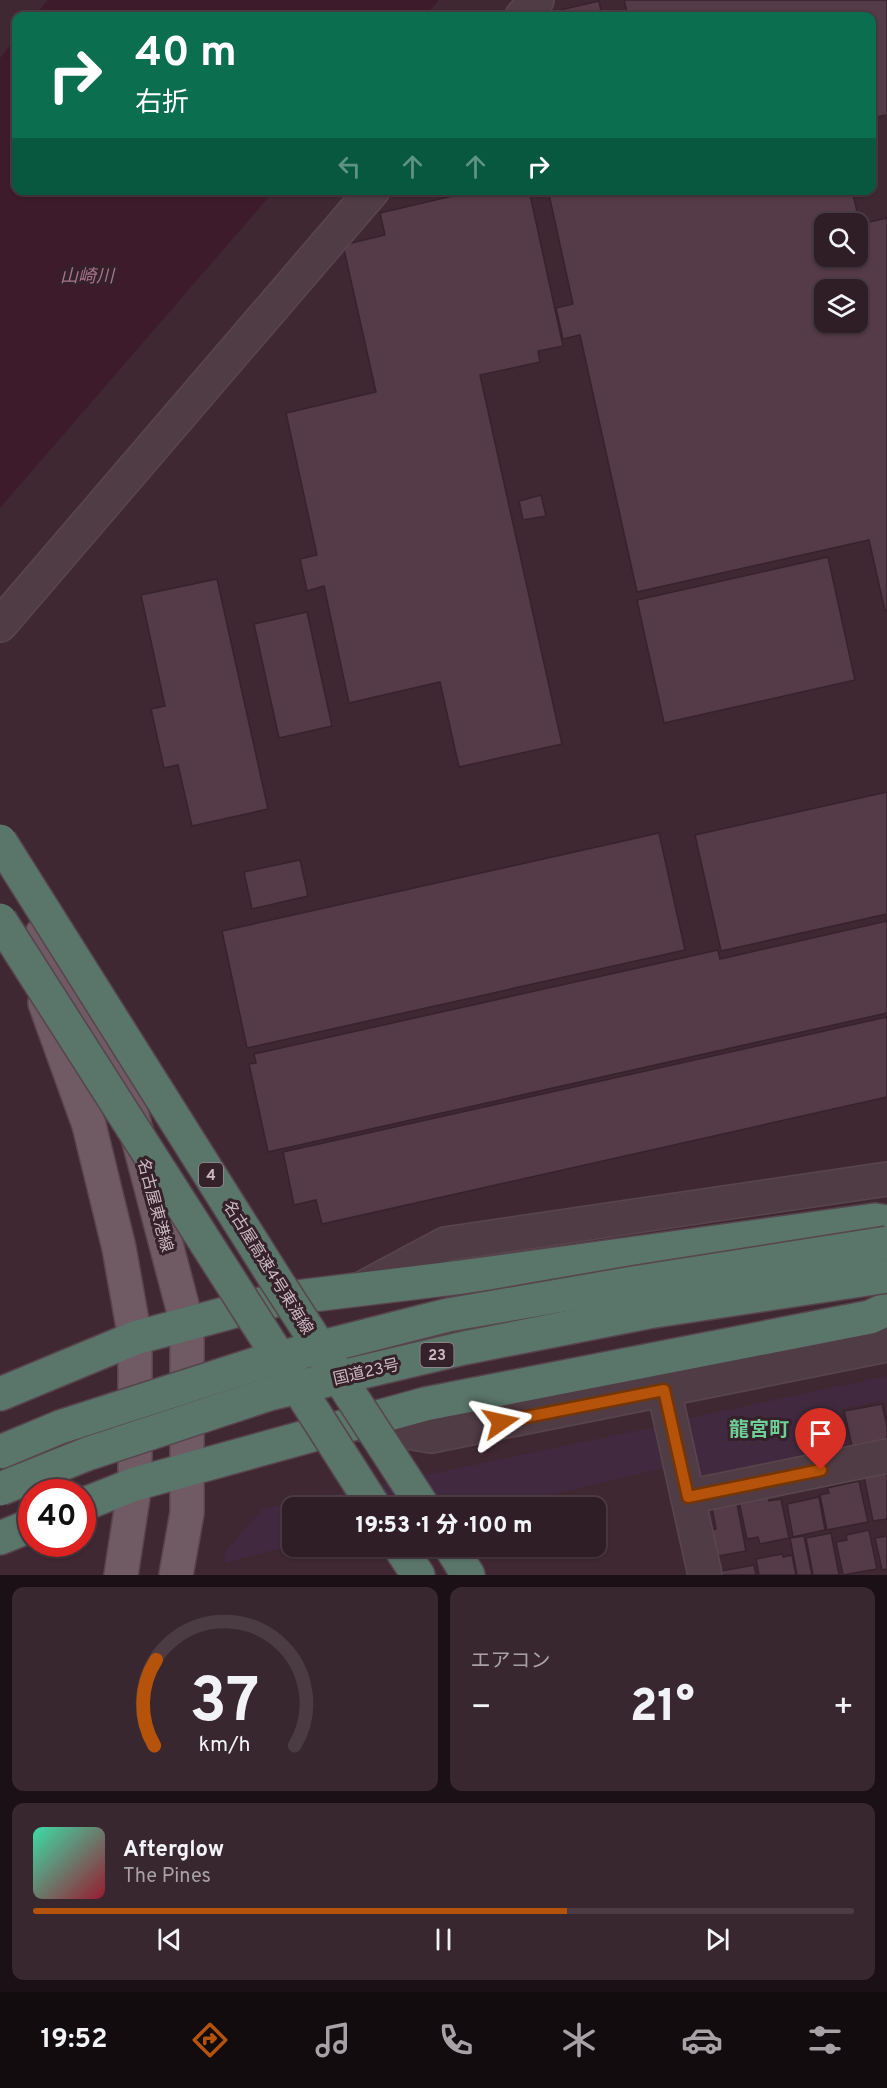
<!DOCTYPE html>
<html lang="ja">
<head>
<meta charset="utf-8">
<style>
  body { margin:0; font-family:Overpass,"Noto Sans JP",sans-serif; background:#38272e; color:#f1f3f6; height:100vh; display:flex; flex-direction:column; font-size:22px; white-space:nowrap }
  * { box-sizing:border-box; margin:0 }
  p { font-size:20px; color:#a8a2a7 }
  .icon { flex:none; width:33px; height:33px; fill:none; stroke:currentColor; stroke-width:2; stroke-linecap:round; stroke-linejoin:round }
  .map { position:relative; height:1575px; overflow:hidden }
  .panel { display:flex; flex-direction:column; gap:12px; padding:12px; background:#1a1015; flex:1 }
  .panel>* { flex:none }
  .guide { position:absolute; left:12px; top:12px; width:864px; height:183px; border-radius:12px; box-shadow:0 2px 4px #0004,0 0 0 2px #4b3c43; background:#0b6e4f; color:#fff; overflow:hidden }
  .tools { position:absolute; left:814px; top:213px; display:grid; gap:12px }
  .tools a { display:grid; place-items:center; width:54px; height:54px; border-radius:12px; background:#301e26; box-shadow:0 2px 4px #0004,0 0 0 2px #4b3c43; font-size:30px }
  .speed { position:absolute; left:18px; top:1479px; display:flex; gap:12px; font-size:30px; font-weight:700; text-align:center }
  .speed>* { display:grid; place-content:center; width:78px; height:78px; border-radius:50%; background:#301e26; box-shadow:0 2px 4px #0004,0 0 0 2px #4b3c43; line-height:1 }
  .speed .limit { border:9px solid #d22; background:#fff; color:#111 }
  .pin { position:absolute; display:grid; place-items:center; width:51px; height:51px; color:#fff; margin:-62px -26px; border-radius:50% 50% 50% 0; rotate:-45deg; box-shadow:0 0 6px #0007 }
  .pin .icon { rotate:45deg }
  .me { position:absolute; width:66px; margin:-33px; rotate:79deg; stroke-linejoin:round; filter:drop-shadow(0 0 4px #0008) }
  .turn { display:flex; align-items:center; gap:21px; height:126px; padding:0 24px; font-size:27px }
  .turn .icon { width:78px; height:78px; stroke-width:2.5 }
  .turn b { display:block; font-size:42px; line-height:51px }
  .lanes { display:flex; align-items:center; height:57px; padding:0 24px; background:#0003; justify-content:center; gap:30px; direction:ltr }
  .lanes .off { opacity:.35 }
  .big { font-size:45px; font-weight:800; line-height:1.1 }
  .panel .tile { flex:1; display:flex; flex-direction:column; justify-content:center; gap:9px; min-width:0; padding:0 21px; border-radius:12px; background:#38272e }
  .panel .dial { align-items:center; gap:0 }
  .dial svg { height:156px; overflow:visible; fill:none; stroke:#4b3c43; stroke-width:7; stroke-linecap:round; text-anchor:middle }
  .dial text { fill:#f1f3f6; stroke:none }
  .song { display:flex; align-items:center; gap:18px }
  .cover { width:72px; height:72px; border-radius:9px; background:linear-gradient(135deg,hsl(160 70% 55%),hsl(350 70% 35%)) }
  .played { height:6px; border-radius:3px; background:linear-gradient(90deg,#b45309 65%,#4b3c43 65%) }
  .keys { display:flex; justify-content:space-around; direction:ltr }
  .heat { display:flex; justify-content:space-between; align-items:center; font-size:33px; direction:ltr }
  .panel .tiles { flex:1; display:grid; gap:12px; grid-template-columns:1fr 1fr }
  .tile:last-child { grid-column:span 2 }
  .trip { position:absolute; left:282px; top:1497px; width:324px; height:60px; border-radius:12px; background:#301e26; box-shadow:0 2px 4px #0004,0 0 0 2px #4b3c43; font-weight:800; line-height:60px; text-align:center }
  .dock { display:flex; height:96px; justify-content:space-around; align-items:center; background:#130c0f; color:#a8a2a7 }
  .dock .icon { width:42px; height:42px }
  .dock .active { color:#b45309 }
  .dock b { font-size:27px; color:#f1f3f6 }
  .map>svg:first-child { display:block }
  .green { fill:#412a3f }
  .water { fill:#3e1b2a }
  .building { fill:#553a47; stroke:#37232b; stroke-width:1.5; fill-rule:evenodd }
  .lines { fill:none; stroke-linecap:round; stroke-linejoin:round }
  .minor-casing { stroke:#59464d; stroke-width:36 }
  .major-casing { stroke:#59464d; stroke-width:36 }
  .highway-casing { stroke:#57444c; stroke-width:36 }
  .minor { stroke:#503c44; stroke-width:33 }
  .major { stroke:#705a64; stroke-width:33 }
  .highway { stroke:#5a756a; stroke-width:33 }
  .highway-bridge-casing { stroke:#57444c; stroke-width:36; stroke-linecap:butt }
  .highway-bridge { stroke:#5a756a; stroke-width:33 }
  .route-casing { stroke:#753606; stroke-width:15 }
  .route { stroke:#b45309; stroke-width:10 }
  .labels { text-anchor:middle; stroke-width:6; stroke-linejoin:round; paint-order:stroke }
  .shield { fill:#352129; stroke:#9d8b93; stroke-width:1.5 }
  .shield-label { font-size:15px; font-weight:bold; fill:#cab9c0 }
  .street-label { font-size:16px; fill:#cab9c0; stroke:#352129 }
  .water-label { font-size:18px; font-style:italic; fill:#a6748b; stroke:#352129 }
  .quarter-label { font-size:20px; font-weight:bold; fill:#6fcf97; stroke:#352129 }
</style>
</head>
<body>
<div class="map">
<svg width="887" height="1575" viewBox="0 0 887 1575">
  <rect width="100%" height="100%" fill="#402833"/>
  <!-- green -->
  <g class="green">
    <polygon points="887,1376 887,1408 885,1400 841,1409 851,1456 694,1480 681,1420"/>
    <polygon points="665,1425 672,1466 498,1507 292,1508 292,1545 226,1563 224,1553 263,1509"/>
  </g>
  <!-- water -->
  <g class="water">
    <polygon points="48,0 439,0 425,16 34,16"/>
    <polygon points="16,38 16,190 274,191 0,508 0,58"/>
  </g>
  <!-- building -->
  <g class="building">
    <polygon points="624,0 887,0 887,115 872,118 872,16 628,16"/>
    <polygon points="599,1 602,16 562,16 560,10"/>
    <polygon points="478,190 529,190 563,346 538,351 540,362 480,375 562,744 459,767 440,682 349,703 324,586 307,591 300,559 317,555 286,413 376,392 343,245 385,235 380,213"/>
    <path d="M548,190H852L860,224L887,218V610L885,611L869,540L637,592L580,335L563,339L556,308L573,304ZM825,224H858V256H825ZM825,290H858V322H825Z"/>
    <polygon points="541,495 546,516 523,520 519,501"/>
    <polygon points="828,557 855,680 664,723 637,600"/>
    <polygon points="217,579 268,809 192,826 178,765 164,768 151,709 165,706 141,595"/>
    <polygon points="307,612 332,726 279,738 254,624"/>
    <polygon points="887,792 887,914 721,951 695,835"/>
    <polygon points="659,833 685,950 247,1048 222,931"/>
    <polygon points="300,860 308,896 252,909 244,872"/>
    <polygon points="887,921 887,1013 268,1152 249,1064 256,1063 254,1054 718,950 720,959"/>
    <polygon points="887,1017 887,1097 322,1224 316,1200 294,1205 283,1152"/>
    <polygon points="882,1404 887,1426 887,1439 852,1446 844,1411"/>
    <polygon points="887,1468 887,1519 873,1521 863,1472"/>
    <polygon points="859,1481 868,1522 827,1530 820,1495 829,1493 827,1488"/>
    <polygon points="767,1491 769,1501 781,1499 789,1538 760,1544 758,1537 747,1539 738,1497"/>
    <polygon points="819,1497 825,1530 793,1537 787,1504"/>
    <polygon points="736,1498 746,1551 713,1557 708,1531 716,1529 711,1503"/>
    <polygon points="869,1530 877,1569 843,1575 836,1542 847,1540 846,1535"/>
    <polygon points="831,1533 839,1575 813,1575 806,1538"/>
    <polygon points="804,1536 812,1575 797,1575 790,1538"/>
    <polygon points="887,1536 887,1569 882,1570 875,1538"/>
    <polygon points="782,1554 783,1557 792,1555 796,1575 759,1575 756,1559"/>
    <polygon points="754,1565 756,1575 722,1575 721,1571"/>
  </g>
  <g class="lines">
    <defs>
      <g id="minor">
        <polyline points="522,16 537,0"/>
        <polyline points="0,625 373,190"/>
        <polyline points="363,1288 445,1244 887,1179"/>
        <polyline points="664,1390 705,1575"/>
        <polyline points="353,1423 431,1436 887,1345"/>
        <polyline points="688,1497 887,1456"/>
      </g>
      <g id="major">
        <polyline points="42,934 100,1038 127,1096 187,1324 187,1513 176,1575"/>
        <polyline points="45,1003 89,1125 119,1248 135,1338 135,1484 121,1575"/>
      </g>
      <g id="highway">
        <polyline points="0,1394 135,1338 280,1299 462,1277 875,1220 887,1222"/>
        <polyline points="82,1505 135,1484 425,1404 870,1317 887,1309"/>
        <polyline points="0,1538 32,1525"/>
        <polyline points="399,1546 418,1575"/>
        <polyline points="450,1546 468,1575"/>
      </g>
    </defs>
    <!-- minor casing -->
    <use href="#minor" class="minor-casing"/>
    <!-- major casing -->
    <use href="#major" class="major-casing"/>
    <!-- highway casing -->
    <use href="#highway" class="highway-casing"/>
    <!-- minor -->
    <use href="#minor" class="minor"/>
    <!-- major -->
    <use href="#major" class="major"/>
    <!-- highway -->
    <use href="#highway" class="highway"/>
    <defs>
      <g id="highway-bridge">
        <polyline points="0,841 276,1280 424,1508"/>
        <polyline points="0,920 375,1508"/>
        <polyline points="0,1452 60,1427 259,1363 448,1315 633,1283 887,1243"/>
        <polyline points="0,1489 87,1454 269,1394 464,1348 648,1312 887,1276"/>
      </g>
    </defs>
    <!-- highway-bridge casing -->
    <use href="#highway-bridge" class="highway-bridge-casing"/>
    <!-- highway-bridge -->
    <use href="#highway-bridge" class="highway-bridge"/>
  </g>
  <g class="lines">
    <defs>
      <polyline id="route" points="501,1422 664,1390 688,1497 821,1470"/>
    </defs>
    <!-- route casing -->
    <use href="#route" class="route-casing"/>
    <!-- route -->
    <use href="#route" class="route"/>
  </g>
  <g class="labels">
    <!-- shield labels -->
    <g class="shield">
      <rect x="199" y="1163" width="24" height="24" rx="4.5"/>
      <rect x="420.5" y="1343" width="33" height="24" rx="4.5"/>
    </g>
    <g class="shield-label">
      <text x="211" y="1180">4</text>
      <text x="437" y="1360">23</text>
    </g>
    <!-- street labels -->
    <g class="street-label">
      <text transform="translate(156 1205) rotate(75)" y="6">名古屋東港線</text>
      <text transform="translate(269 1267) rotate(58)" y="6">名古屋高速4号東海線</text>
      <text transform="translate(366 1371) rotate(-13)" y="6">国道23号</text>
    </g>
    <!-- water labels -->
    <g class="water-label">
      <text x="87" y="282">山崎川</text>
    </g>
    <!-- quarter labels -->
    <g class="quarter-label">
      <text x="759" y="1436">龍宮町</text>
    </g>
  </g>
</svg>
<div class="tools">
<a><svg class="icon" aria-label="search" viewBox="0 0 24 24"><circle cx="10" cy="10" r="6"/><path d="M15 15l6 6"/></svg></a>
<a><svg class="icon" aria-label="layers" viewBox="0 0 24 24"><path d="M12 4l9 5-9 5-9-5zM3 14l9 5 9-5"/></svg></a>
</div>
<div class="speed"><div class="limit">40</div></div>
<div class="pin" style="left:821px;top:1470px;background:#d93025"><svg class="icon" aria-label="arrive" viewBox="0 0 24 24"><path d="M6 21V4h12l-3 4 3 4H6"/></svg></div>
<svg class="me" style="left:501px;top:1422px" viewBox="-20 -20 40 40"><path d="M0-17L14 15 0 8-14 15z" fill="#b45309" stroke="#fff" stroke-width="4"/></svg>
<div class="trip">19:53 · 1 分 · 100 m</div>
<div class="guide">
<div class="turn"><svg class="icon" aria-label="right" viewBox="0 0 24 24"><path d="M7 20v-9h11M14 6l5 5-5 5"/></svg><div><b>40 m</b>右折</div></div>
<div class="lanes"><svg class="icon off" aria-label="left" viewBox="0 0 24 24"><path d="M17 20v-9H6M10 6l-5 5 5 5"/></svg><svg class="icon off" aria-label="ahead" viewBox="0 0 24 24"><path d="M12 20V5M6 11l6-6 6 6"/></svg><svg class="icon off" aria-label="ahead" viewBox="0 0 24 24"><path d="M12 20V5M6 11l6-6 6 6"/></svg><svg class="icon" aria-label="right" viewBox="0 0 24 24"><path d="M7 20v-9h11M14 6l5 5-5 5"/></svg></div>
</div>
</div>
<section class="panel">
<div class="tiles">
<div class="tile dial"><svg viewBox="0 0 100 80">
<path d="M14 69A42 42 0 1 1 86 69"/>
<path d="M14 69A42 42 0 0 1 15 25" stroke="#b45309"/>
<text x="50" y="56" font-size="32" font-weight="700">37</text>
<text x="50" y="72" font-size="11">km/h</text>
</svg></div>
<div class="tile"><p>エアコン</p>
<div class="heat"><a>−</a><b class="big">21°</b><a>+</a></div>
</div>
<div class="tile">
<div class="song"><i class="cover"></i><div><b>Afterglow</b><p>The Pines</p></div></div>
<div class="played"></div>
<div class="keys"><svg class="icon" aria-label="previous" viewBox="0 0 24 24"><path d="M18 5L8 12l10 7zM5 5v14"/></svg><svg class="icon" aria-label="pause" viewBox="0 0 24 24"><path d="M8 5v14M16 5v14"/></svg><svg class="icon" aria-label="next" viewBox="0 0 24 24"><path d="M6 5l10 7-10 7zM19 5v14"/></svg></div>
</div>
</div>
</section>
<nav class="dock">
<b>19:52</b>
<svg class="icon active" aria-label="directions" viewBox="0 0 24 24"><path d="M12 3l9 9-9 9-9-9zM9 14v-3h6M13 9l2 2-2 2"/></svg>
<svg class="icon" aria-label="music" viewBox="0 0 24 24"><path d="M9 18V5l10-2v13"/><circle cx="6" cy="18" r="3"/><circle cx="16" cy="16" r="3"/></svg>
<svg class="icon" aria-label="phone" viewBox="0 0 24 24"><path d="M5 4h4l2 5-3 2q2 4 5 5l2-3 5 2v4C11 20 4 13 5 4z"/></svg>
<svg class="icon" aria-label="climate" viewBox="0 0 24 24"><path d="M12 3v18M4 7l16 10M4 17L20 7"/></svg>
<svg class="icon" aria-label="car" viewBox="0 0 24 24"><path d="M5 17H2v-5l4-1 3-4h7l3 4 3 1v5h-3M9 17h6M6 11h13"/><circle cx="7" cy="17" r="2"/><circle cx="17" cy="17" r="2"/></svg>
<svg class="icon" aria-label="filters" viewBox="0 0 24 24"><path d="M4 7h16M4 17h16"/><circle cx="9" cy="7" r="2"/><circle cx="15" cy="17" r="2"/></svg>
</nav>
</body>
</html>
